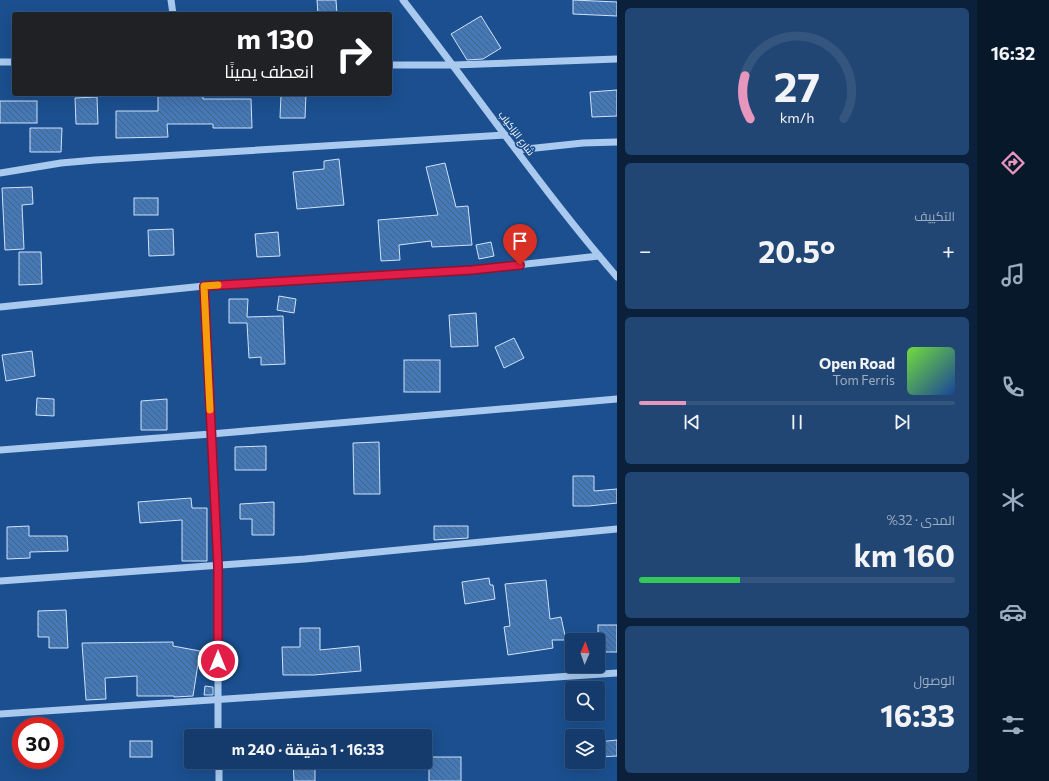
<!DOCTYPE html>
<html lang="ar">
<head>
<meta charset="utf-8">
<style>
  body { margin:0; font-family:Commissioner,Cairo,sans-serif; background:#214673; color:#f1f3f6; direction:rtl; height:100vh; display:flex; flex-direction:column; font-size:15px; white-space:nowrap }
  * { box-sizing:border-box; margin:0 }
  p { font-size:13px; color:#9dadc1 }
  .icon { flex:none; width:22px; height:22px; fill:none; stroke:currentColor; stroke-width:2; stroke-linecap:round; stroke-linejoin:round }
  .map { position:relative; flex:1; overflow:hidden; direction:ltr }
  .drawer { display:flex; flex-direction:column; gap:8px; padding:8px; background:#0b203b; width:360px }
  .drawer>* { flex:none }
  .guide { position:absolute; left:12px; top:12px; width:380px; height:84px; border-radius:4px; box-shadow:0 4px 16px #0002,0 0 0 1px #33557e; direction:rtl; background:#202124; color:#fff; overflow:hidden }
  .needle { width:26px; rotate:2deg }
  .buttons { position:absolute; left:565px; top:633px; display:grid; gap:8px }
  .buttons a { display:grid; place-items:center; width:40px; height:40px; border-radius:4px; background:#143b6b; box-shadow:0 4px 16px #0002,0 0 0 1px #33557e; font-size:20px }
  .speed { position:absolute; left:12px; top:717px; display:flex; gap:8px; font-size:20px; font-weight:700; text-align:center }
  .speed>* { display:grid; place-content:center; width:52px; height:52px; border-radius:50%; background:#143b6b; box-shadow:0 4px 16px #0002,0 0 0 1px #33557e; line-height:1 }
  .speed .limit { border:6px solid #d22; background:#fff; color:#111 }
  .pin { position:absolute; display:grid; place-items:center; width:34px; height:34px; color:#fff; margin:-41px -17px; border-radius:50% 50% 50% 0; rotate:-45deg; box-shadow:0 0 4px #0007 }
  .pin .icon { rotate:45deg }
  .me { position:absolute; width:44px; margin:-22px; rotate:0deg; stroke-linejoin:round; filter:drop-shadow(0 0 3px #0008) }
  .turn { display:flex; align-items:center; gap:14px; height:84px; padding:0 12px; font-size:18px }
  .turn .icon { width:52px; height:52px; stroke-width:2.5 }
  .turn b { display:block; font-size:28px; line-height:34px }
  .big { font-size:30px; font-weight:700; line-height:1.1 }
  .drawer .card { flex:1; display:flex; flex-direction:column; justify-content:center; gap:6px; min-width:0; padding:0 14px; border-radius:6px; background:#214673 }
  .drawer .dial { align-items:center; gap:0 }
  .dial svg { height:104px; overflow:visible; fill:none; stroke:#33557e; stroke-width:7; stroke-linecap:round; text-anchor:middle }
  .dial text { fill:#f1f3f6; stroke:none }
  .song { display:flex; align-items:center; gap:12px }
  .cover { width:48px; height:48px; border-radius:6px; background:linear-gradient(135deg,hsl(100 70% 55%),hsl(220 70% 35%)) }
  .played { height:4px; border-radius:2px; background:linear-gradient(90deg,#e797bd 15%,#33557e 15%) }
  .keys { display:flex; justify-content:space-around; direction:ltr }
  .heat { display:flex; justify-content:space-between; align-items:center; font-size:22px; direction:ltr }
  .charge { height:6px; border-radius:3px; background:linear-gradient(90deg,#34c759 32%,#33557e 0) }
  .trip { position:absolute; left:184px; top:729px; width:248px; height:40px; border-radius:4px; background:#143b6b; box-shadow:0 4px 16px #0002,0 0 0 1px #33557e; font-weight:700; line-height:40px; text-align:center; direction:rtl }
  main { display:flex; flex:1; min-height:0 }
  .menu { display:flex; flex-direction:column; width:72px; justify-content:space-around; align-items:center; background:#08182b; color:#9dadc1 }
  .menu .icon { width:28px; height:28px }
  .menu .on { color:#e797bd }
  .menu b { font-size:18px; color:#f1f3f6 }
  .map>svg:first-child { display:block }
  .building { fill:url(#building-back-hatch); stroke:#cfe3fa }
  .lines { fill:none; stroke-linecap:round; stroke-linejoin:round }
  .minor { stroke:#a9c9ee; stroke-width:7 }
  .route-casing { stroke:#92132f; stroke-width:10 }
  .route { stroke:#e11d48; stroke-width:7 }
  .slow { stroke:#f59e0b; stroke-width:7 }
  .labels { text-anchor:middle; stroke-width:3.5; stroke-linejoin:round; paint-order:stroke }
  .street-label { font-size:10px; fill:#fff; stroke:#1b4f8f }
</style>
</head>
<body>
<main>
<nav class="menu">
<b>16:32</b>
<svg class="icon on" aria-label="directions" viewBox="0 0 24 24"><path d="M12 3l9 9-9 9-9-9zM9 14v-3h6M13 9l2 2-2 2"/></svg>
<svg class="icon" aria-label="music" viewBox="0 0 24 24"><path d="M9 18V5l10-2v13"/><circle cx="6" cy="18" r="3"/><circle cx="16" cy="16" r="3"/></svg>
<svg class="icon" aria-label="phone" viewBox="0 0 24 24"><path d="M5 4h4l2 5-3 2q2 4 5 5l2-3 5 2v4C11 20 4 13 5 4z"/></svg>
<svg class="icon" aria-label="climate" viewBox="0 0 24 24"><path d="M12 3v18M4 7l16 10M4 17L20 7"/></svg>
<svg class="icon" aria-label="car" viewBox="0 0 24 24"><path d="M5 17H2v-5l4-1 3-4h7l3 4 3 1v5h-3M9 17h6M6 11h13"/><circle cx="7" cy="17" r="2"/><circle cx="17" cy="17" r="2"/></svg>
<svg class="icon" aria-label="filters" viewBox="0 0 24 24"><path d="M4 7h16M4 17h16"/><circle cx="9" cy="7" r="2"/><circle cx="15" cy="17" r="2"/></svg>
</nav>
<section class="drawer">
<div class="card dial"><svg viewBox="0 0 100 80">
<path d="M14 69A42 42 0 1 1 86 69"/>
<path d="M14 69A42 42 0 0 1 10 36" stroke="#e797bd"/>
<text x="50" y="56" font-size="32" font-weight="700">27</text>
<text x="50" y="72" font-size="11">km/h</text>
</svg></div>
<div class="card"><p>التكييف</p>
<div class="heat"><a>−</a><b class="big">20.5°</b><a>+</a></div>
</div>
<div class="card">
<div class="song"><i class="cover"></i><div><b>Open Road</b><p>Tom Ferris</p></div></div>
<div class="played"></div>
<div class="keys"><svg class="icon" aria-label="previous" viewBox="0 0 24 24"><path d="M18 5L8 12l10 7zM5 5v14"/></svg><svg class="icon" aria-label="pause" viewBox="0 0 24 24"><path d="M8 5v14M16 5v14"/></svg><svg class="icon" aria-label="next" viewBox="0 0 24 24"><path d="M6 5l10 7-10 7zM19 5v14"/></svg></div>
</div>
<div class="card"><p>المدى · 32%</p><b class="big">160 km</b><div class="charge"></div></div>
<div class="card"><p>الوصول</p><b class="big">16:33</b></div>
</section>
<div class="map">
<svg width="617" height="781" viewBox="0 0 617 781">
  <defs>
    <pattern id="building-back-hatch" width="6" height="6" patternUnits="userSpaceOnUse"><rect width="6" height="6" fill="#4478b7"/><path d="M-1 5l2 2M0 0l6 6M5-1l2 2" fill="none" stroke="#486282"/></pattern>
  </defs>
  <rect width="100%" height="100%" fill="#1b4f8f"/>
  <!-- building -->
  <g class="building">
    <polygon points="317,0 336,0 337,14 318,14"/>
    <polygon points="573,0 617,2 617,16 573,14"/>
    <polygon points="481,16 501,48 483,59 467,60 451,34"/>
    <polygon points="617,90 617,116 592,117 590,92"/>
    <polygon points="158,94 203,94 203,99 251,99 252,128 213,128 213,124 167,124 168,137 116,138 116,111 158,111"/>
    <polygon points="281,94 306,94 305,118 280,118"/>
    <polygon points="97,97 98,124 76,124 75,98"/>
    <rect x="0" y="101" width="37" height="22"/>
    <polygon points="30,128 62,128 61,152 30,152"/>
    <polygon points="339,159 344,205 297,209 293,172 324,169 324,161"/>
    <polygon points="445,163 456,207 468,206 472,245 432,247 431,241 399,245 400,260 381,261 378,220 438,215 426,167"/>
    <polygon points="32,187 33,204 22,205 24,249 5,250 2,188"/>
    <rect x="134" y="198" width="24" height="17"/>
    <polygon points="173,229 174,255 149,256 148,230"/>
    <polygon points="278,232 280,256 257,257 255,234"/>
    <polygon points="491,242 494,256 479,259 476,245"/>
    <polygon points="19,252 41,252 42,284 19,285"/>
    <polygon points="279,296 296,299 294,313 277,310"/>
    <polygon points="229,299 248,299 247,317 283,316 285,364 261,365 261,357 249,358 247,323 229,323"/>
    <polygon points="476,313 478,346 451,347 449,315"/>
    <polygon points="514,338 524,358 504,368 495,347"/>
    <polygon points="32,351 35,376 6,381 2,355"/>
    <rect x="404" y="360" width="36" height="32"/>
    <polygon points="37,398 54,399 54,416 36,415"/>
    <polygon points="167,399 167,430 141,430 141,401"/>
    <polygon points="379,442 380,494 354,494 353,443"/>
    <polygon points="266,446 266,470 235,470 235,447"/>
    <polygon points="573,476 594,476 594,491 617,489 617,503 589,506 573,506"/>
    <polygon points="191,498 192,508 207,508 207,561 182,561 182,520 140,523 138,502"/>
    <polygon points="274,502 274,535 252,535 252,519 240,519 240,504"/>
    <polygon points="29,526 29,536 67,536 68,551 30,552 30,558 7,559 7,527"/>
    <polygon points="434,526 468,526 468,538 434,540"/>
    <polygon points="489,578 490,585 493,585 495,599 465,604 462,582"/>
    <polygon points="546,580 550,619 561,617 566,640 552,640 553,648 508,655 504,627 510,626 505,584"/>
    <polygon points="66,610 68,648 49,648 49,637 38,637 38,611"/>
    <rect x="598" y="625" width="19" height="27"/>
    <polygon points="300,628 320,628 320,650 359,646 361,671 314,675 283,675 282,647 300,647"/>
    <polygon points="173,642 173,646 200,651 193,696 174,697 174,696 137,696 137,676 105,678 106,699 86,700 82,643"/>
    <polygon points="205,686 213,687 213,695 204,695"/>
    <rect x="299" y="730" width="15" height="6"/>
    <polygon points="617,740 617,756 600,757 598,742"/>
    <rect x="130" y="741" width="22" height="16"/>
    <rect x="429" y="757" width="32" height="24"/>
    <polygon points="293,762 315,762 315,781 294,781"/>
  </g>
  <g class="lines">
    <!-- minor -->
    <g class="minor">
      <polyline points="171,0 173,14"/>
      <path d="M403,0C475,92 541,189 617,277"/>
      <polyline points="0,62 14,62"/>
      <polyline points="390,65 454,65 617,59"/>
      <polyline points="517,150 583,143 617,142"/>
      <polyline points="0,173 61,163 95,160 505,135"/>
      <polyline points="204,286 218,566 218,736"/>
      <polyline points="0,307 204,286 472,270 599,256"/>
      <polyline points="0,450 211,434 617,399"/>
      <polyline points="0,581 305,559 617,529"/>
      <polyline points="0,714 617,673"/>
      <polyline points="219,762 219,781"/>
    </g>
  </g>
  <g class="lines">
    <defs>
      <polyline id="route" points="218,661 218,566 204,286 472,270 520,265"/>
    </defs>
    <!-- route casing -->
    <use href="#route" class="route-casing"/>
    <!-- route -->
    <use href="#route" class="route"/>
    <!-- slow -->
    <polyline class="slow" points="210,410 204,286 218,285"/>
  </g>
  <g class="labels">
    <!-- street labels -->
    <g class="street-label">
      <text transform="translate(517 133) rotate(53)" y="4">شارع الزاكياب</text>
    </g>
  </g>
</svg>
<div class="buttons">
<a><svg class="needle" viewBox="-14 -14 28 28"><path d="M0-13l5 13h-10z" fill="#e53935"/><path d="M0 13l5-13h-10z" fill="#9dadc1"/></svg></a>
<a><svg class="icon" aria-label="search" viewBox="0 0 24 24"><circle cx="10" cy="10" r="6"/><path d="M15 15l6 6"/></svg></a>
<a><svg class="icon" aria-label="layers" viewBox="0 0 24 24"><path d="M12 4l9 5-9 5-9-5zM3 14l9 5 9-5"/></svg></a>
</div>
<div class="speed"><div class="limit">30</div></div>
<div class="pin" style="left:520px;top:265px;background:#d93025"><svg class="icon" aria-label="arrive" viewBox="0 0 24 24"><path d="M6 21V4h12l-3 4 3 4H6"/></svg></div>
<svg class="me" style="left:218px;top:661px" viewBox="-20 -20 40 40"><circle r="17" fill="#e11d48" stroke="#fff" stroke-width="3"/><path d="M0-11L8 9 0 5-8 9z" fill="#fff"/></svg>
<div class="trip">16:33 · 1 دقيقة · 240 m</div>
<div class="guide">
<div class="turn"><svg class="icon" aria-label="right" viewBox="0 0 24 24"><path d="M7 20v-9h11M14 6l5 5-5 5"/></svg><div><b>130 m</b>انعطف يمينًا</div></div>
</div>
</div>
</main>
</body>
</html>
